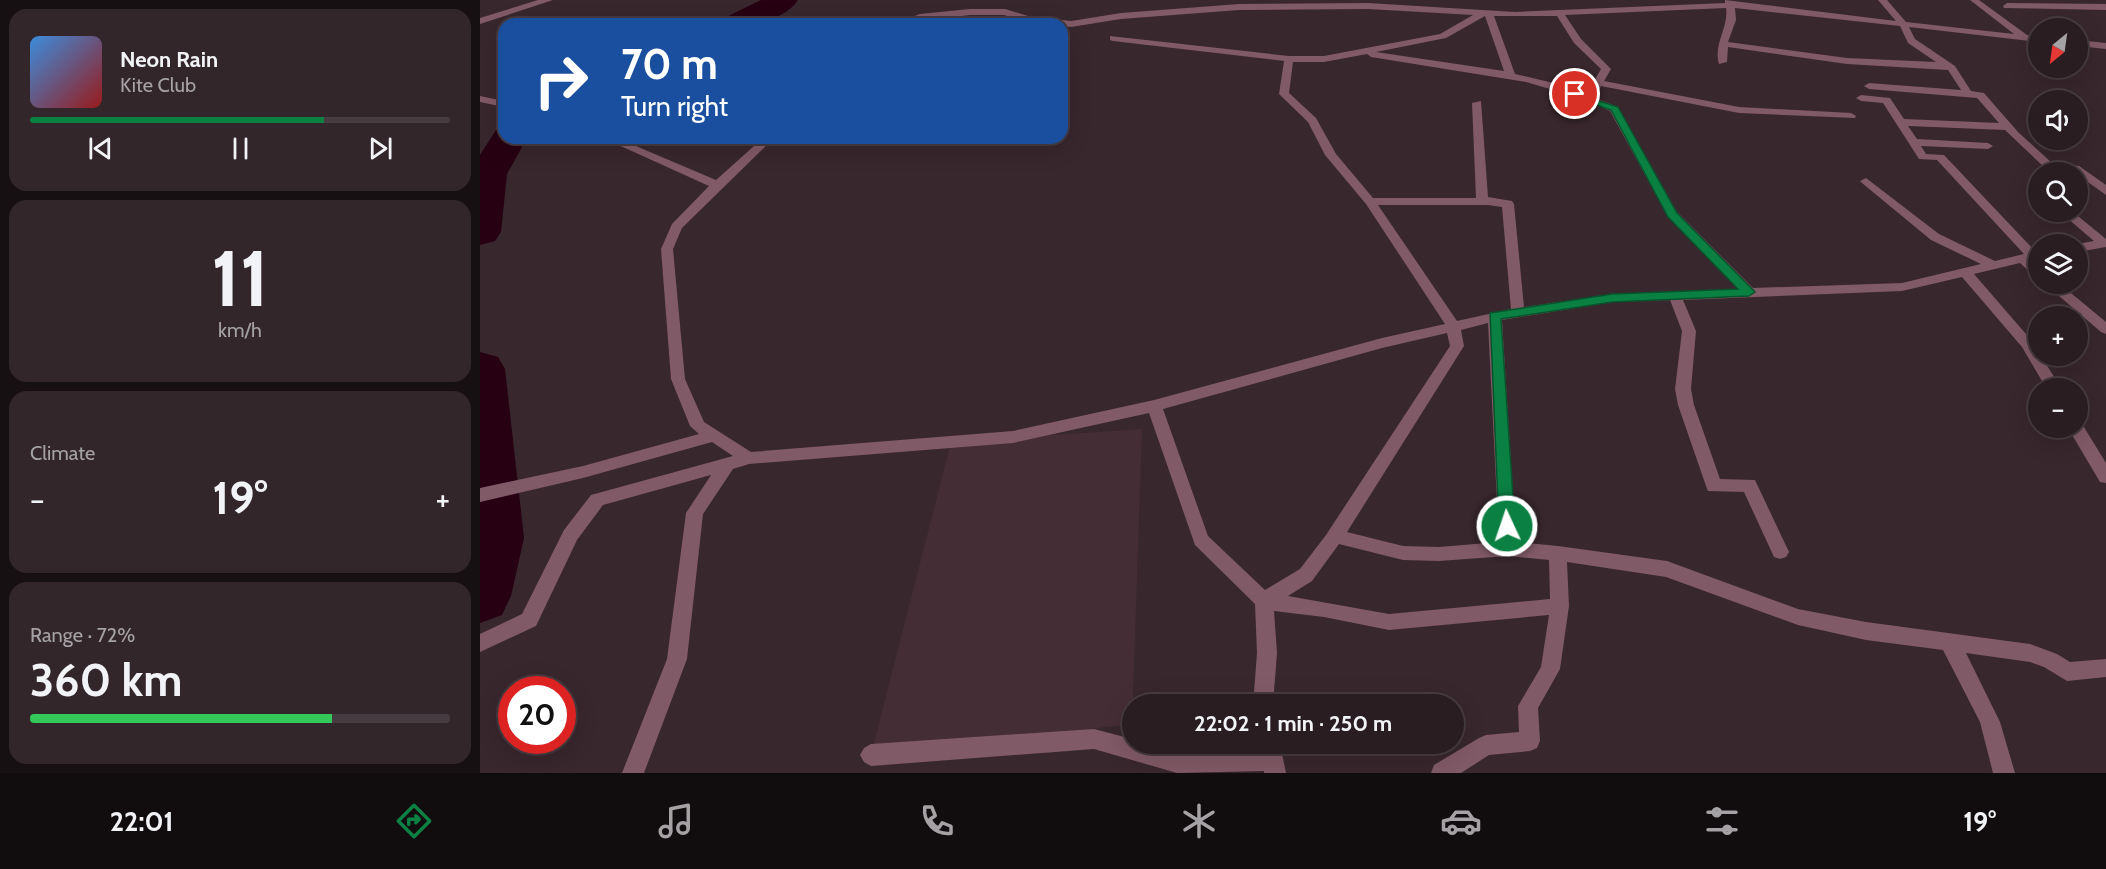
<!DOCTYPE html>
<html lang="en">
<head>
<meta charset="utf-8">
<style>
  body { margin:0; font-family:Cabin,sans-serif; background:#32262a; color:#f1f3f6; height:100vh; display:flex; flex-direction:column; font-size:22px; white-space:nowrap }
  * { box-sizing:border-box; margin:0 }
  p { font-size:20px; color:#a5a2a5 }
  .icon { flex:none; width:33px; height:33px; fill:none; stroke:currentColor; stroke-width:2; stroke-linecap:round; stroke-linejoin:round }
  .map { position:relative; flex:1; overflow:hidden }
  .panel { display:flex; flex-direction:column; gap:9px; padding:9px; background:#171013; width:480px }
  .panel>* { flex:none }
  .guide { position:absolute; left:18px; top:18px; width:570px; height:126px; border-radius:18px; box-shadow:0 6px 24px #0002,0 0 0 2px #463b40; background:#1a4fa0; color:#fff; overflow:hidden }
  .needle { width:39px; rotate:209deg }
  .buttons { position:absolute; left:1548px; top:18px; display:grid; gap:12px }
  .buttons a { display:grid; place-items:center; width:60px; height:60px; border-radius:50%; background:#2a1d22; box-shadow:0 6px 24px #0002,0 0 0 2px #463b40; font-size:30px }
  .speed { position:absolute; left:18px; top:676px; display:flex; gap:12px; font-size:30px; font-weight:700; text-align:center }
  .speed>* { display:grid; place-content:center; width:78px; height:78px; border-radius:50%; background:#2a1d22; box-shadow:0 6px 24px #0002,0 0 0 2px #463b40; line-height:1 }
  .speed .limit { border:9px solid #d22; background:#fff; color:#111 }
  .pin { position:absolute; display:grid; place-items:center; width:51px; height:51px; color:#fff; margin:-26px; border:3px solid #fff; border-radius:50%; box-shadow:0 2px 6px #0007 }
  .me { position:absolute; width:66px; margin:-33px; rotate:357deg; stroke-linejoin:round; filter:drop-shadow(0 0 4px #0008) }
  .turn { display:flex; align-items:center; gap:21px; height:126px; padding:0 24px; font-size:27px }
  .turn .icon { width:78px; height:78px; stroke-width:2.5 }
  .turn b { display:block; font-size:42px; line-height:51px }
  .big { font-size:45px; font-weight:700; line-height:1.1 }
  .panel .tile { flex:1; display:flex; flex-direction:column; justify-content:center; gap:9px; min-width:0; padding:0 21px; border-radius:18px; background:#32262a }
  .panel .dial { align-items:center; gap:0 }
  .dial b { font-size:78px; line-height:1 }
  .song { display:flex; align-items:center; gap:18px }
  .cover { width:72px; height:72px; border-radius:9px; background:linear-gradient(135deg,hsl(210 70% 55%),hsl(0 70% 35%)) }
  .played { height:6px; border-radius:3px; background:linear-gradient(90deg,#0b8043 70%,#463b40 70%) }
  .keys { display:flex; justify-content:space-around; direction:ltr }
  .heat { display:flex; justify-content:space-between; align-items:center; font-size:33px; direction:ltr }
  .charge { height:9px; border-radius:4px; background:linear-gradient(90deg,#34c759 72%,#463b40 0) }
  .trip { position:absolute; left:642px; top:694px; width:342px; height:60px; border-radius:30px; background:#2a1d22; box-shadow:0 6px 24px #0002,0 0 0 2px #463b40; font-weight:700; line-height:60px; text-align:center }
  .tab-bar { display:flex; height:96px; justify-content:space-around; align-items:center; background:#110c0e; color:#a5a2a5 }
  .tab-bar .icon { width:42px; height:42px }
  .tab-bar .on { color:#0b8043 }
  .tab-bar b { font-size:27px; color:#f1f3f6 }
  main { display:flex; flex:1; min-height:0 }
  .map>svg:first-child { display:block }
  .built { fill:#452d35 }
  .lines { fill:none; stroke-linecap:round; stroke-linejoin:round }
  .river { fill:#270112; fill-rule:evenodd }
  .minor { fill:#805a66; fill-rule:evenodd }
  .route { fill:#0b8043; stroke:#07532c; stroke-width:1.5 }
</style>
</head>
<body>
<main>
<section class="panel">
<div class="tile">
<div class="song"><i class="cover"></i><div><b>Neon Rain</b><p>Kite Club</p></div></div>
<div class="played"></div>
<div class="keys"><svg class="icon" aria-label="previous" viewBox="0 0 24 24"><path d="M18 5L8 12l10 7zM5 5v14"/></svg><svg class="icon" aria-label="pause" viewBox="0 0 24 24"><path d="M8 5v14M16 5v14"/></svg><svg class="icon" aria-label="next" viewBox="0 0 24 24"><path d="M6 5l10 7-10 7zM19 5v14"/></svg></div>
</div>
<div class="tile dial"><b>11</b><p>km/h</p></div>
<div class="tile"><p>Climate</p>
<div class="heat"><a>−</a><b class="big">19°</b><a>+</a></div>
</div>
<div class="tile"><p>Range · 72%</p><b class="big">360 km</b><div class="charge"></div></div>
</section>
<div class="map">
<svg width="1626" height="773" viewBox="0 0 1626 773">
  <rect width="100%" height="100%" fill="#38272d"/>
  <!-- built -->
  <polygon class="built" points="662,429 652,724 391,755 471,442"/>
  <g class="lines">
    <!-- river -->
    <g class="river">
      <path d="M281,0H318C302,24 266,24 240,24L244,18Z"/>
      <polygon points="24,128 24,138 47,138 27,174 21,232 15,241 0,245 0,155 16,130"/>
      <polygon points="0,352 18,357 25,369 44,538 31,596 22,615 0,623"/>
    </g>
    <!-- minor -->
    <g class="minor">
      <polygon points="58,0 73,0 0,24 0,18"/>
      <path d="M1245,0L1416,21L1398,0H1407L1426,22L1534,34L1490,0H1499L1547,35L1558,36V42L1429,27L1435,39L1475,66L1491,91L1504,93L1538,132L1572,163L1599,166L1626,185V195L1598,175V172L1565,168L1525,130L1428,126L1437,139L1508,143L1513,146L1508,149L1441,146L1446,154L1464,155L1556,252L1558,251V259L1552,260L1558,266V276L1553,275L1540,263L1494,274L1552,341L1558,356H1561L1581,388H1566L1542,347L1482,277L1422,291L1203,300L1216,331L1211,389L1214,405L1240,479L1275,480L1309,552L1306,557L1300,559L1294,557L1264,492L1228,491L1226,486L1198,405L1195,389L1202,331L1190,300L1132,302L1022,320L1036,542L1078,546L1187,561L1318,609L1386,622L1550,644L1577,654L1590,662L1626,659V677L1587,681L1564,667L1550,662L1486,653L1520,722L1535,773H1513L1500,722L1463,650L1386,640L1318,625L1186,577L1087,562L1089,606L1080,669L1058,708L1060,741L1057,748L1050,751L1009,755L981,773H951L954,765L999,738L1006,735L1039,732L1038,706L1061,667L1069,615L909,630L844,617L794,611L797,653L793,705H773L777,653L775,604L715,545L669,413L533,443L269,464L253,469L223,514L207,659L164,773H142L187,659L206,513L231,475L123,505L97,540L56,626L0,652V634L42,614L84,530L111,495L253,456L232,442L103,478L0,502V488L103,466L219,434L210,426L191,379L181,249L192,224L229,186L123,138H137L236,180L283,138H294L202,228L193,249L205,379L224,422L271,452L533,431L674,400L902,338L965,324L886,204L845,155L828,122L799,94L804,61L633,41L630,40V36L809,56H844L960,34L993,15L888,9L759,10L641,19L591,27L547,22L524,15H490L417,24L418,22L440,14L490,9H525L548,16L591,21L641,13L759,4L888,3L1035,12L1245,3ZM1246,8C1249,27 1233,44 1239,64L1247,62L1248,47L1367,64L1468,70L1481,90L1389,83L1384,86L1389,89L1497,98L1519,123L1424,119L1410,98L1381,95L1376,98L1381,101L1403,103L1439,159L1457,160L1544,254L1515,261L1459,234L1386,178L1380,181L1382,183L1451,240L1501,264L1422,283L1273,288L1197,212L1138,107L1082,85L1035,74L1014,16H1077L1094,43L1121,69L1109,90L1110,92H1118L1121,86L1259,113L1375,118L1376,116L1371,113L1259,107L1124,81L1131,69L1101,39L1085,15ZM1255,8L1420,26L1428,43L1456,62L1367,58L1248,42L1256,20ZM1005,16L1024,71L896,52L966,38ZM887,54L891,57L1046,82L1104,99L1130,111L1188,217L1258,289L1132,294L1044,307L1034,204L1032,201L1008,197L1001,101L992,103L996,198H893L856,154L836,118L809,93L813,62H844ZM898,205H1008L1022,207L1031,309L977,321ZM1008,323L1019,542L959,547L923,546L867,532L984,346L981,330ZM967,333L970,346L846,535L820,569L785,590L728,536L683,409L902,348ZM859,544L923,560L959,561L1028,556L1069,560L1070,599L909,614L808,596L832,581Z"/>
      <polygon points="1527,3 1626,4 1626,10 1524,8 1523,6"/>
      <polygon points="1598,40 1626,43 1626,49 1598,46"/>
      <polygon points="0,96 24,101 24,107 0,102"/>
      <polygon points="1580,212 1593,212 1626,239 1626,247 1598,252 1597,244 1614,241"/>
      <polygon points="1565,284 1580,284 1626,322 1626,334 1621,332"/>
      <polygon points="1598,423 1602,424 1626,463 1626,483 1620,482 1588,428 1598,428"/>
      <polygon points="614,729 652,739 652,744 670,744 697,751 780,750 778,744 800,744 806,773 784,773 784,771 697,773 614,749 391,766 384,762 380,755 384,748 391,744"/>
    </g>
  </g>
  <!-- route -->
  <polygon class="route" points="1092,92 1138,107 1197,213 1275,292 1269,296 1132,302 1021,319 1035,526 1027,533 1019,526 1010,313 1132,294 1258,289 1188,217 1131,110 1092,96"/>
</svg>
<div class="buttons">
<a><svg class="needle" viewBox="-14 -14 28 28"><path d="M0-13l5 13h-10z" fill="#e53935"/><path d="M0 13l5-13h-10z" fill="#a5a2a5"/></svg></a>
<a><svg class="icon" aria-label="sound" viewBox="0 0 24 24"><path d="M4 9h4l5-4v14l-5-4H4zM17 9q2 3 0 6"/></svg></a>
<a><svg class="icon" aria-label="search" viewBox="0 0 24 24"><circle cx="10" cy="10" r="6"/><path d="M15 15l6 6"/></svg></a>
<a><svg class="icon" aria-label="layers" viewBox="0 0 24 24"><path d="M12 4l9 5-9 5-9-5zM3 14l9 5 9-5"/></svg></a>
<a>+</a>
<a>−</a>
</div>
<div class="speed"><div class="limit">20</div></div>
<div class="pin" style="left:1095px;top:94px;background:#d93025"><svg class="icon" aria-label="arrive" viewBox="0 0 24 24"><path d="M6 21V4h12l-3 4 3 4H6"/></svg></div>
<svg class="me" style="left:1027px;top:526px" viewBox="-20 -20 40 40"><circle r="17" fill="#0b8043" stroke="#fff" stroke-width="3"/><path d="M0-11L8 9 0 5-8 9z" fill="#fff"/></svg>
<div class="trip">22:02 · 1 min · 250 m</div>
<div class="guide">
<div class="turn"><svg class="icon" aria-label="right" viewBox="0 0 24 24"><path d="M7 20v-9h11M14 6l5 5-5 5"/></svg><div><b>70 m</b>Turn right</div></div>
</div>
</div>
</main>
<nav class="tab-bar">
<b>22:01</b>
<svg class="icon on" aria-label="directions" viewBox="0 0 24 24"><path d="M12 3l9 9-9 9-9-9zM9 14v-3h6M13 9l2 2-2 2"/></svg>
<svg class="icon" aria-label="music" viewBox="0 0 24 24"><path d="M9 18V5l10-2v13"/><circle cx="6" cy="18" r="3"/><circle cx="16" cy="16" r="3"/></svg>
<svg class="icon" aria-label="phone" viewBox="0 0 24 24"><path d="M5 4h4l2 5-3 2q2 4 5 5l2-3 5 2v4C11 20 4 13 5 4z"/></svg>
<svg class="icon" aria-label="climate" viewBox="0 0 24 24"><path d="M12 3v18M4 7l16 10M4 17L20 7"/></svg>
<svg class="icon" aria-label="car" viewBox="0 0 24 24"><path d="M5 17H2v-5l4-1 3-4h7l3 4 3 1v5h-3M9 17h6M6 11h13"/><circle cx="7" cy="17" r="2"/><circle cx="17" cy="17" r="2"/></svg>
<svg class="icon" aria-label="filters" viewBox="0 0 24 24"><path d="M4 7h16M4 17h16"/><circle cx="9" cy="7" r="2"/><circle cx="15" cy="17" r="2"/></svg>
<b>19°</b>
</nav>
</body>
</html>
